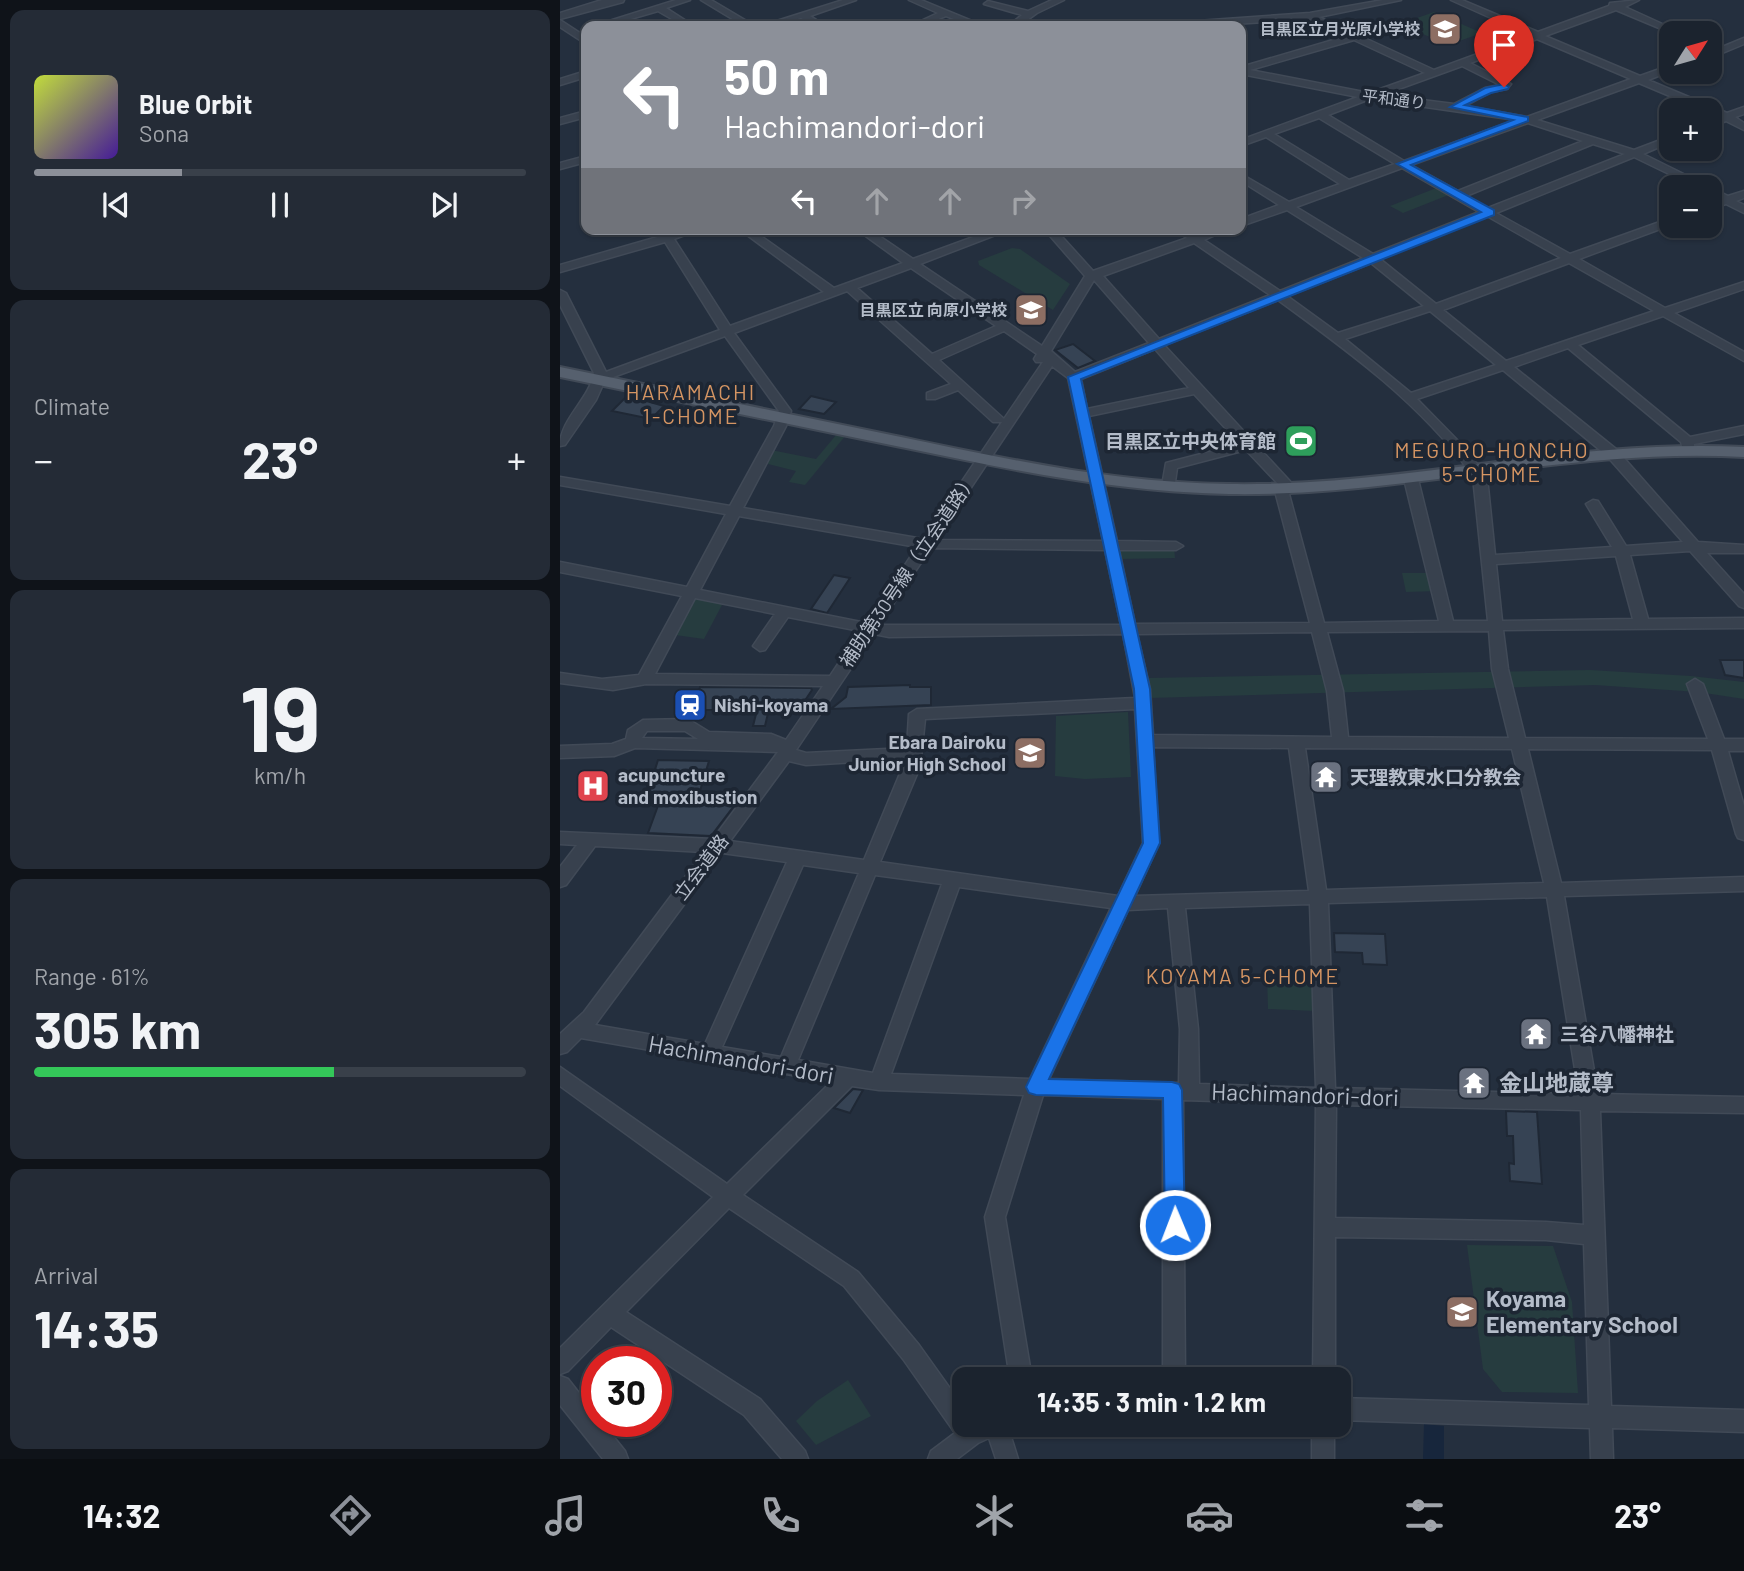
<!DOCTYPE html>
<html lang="en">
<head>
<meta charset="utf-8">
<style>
  body { margin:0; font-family:Barlow,"Noto Sans JP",sans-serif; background:#242b36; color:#f1f3f6; height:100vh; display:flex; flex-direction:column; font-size:26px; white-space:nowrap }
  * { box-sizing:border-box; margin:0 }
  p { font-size:23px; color:#a0a4aa }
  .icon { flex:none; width:38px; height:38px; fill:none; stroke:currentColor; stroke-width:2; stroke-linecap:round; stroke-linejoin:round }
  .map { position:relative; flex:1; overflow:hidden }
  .side { display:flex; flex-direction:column; gap:10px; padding:10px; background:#0f1319; width:560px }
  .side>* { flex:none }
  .top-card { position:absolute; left:21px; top:21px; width:665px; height:214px; border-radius:14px; box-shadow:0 2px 5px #0004,0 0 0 2px #39404a; background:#8c9099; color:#fff; overflow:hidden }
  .needle { width:46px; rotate:53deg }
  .buttons { position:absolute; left:1099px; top:21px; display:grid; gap:14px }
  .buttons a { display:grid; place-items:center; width:63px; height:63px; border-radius:14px; background:#1b232e; box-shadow:0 2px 5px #0004,0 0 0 2px #39404a; font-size:35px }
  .speed { position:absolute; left:21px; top:1346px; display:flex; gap:14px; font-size:35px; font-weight:700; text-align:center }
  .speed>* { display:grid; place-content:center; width:91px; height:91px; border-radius:50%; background:#1b232e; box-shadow:0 2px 5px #0004,0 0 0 2px #39404a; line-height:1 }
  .speed .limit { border:10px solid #d22; background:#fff; color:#111 }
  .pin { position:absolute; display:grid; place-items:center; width:60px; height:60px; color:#fff; margin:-72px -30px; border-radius:50% 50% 50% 0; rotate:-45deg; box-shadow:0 0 7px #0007 }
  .pin .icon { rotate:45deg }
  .me { position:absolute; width:77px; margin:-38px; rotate:359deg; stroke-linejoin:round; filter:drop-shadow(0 0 5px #0008) }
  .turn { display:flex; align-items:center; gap:24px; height:147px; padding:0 28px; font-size:32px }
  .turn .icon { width:91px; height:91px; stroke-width:2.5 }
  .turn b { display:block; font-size:49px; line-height:60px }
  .lanes { display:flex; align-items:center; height:66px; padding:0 28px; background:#0003; justify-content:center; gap:35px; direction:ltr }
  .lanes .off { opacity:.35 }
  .big { font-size:52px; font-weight:700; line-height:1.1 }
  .side .card { flex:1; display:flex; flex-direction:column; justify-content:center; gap:10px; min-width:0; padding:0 24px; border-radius:14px; background:#242b36 }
  .side .dial { align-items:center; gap:0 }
  .dial b { font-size:91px; line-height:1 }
  .song { display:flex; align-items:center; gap:21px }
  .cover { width:84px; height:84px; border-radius:10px; background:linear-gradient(135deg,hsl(70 70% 55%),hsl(260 70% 35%)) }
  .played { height:7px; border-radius:4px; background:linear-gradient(90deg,#8c9099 30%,#39404a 30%) }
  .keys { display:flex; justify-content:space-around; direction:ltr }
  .heat { display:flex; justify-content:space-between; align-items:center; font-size:38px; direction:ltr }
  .charge { height:10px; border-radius:5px; background:linear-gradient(90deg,#34c759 61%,#39404a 0) }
  .trip { position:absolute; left:392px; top:1367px; width:399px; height:70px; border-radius:14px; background:#1b232e; box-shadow:0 2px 5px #0004,0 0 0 2px #39404a; font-weight:700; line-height:70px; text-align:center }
  .dock { display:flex; height:112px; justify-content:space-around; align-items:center; background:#0b0e12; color:#a0a4aa }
  .dock .icon { width:49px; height:49px }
  .dock .selected { color:#8c9099 }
  .dock b { font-size:32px; color:#f1f3f6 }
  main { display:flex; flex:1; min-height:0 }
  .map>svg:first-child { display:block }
  .green { fill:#263c3f }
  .water { fill:#17263c }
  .building { fill:#364354; stroke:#1f2835; stroke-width:2 }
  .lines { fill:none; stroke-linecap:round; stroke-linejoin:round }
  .minor-casing { stroke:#414a57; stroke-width:3 }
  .major-casing { stroke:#414a57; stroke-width:4 }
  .minor { fill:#38414e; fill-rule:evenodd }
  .major { fill:#56606e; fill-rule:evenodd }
  .route { fill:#1a73e8; stroke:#114b97; stroke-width:2 }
  .labels { text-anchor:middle; stroke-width:7; stroke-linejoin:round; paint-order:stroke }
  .far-poi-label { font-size:16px; font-weight:bold; fill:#b4bcc9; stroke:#1d2633; text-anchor:end }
  .far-street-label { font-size:16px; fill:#b4bcc9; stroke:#1d2633 }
  .poi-label { font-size:19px; font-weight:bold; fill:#b4bcc9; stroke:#1d2633; text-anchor:start }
  .street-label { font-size:19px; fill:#b4bcc9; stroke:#1d2633 }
  .neighbourhood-label { font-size:21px; letter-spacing:2px; fill:#d59563; stroke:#1d2633 }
  .near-street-label { font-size:23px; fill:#b4bcc9; stroke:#1d2633 }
  .near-poi-label { font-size:23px; font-weight:bold; fill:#b4bcc9; stroke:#1d2633; text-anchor:start }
</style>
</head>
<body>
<main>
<section class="side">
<div class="card">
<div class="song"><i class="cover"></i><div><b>Blue Orbit</b><p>Sona</p></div></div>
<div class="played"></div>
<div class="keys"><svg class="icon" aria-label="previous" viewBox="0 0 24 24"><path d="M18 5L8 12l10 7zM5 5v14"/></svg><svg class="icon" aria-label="pause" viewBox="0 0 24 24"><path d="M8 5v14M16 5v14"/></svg><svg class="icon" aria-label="next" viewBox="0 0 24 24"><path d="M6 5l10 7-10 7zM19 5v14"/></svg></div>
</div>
<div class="card"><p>Climate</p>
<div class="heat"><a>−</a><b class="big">23°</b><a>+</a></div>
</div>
<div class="card dial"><b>19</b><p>km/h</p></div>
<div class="card"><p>Range · 61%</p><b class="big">305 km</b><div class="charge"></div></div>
<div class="card"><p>Arrival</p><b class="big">14:35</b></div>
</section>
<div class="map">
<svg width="1184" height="1459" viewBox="0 0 1184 1459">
  <rect width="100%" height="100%" fill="#242f3e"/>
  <!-- green -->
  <g class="green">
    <polygon points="874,12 922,33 888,45 840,24"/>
    <polygon points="879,187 891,194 843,213 830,206"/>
    <polygon points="452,248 460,249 510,284 493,310 419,265 418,261"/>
    <polygon points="277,434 286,435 245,485 229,482 236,471 204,463 211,450 256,459"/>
    <polygon points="614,547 615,558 558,559 556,549"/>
    <polygon points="842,573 872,573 877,591 846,592"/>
    <polygon points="135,598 163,603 144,639 115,635"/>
    <polygon points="1030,670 1131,676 1184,682 1184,699 1138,692 1035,685 590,698 587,678"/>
    <polygon points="568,712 571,777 525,779 495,776 496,716"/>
    <polygon points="707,977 754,979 755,1011 708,1009"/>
    <polygon points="907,1245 993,1246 1012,1302 1018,1393 942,1392 923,1369"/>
    <polygon points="288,1380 311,1416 256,1445 236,1421 257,1401"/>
  </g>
  <!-- water -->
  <polygon class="water" points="864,1424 884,1426 884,1459 863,1459"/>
  <!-- building -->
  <g class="building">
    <polygon points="513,344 535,361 518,368 495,350"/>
    <polygon points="251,396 276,402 264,414 239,409"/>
    <polygon points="66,397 83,400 104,406 91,419 52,411"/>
    <polygon points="274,575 290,578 267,613 251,609"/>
    <polygon points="1160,660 1184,660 1184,678 1165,675"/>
    <polygon points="350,685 350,687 371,687 371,705 271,709 286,697 288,687"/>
    <polygon points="140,687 251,688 252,690 240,708 209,709 205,726 193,726 197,710 135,710"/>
    <polygon points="98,760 149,761 140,791 183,794 151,836 88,833 103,792 88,792"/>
    <polygon points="774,933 825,934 827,965 803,964 802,953 775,952"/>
    <polygon points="293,1089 303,1090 290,1113 274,1108"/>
    <polygon points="946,1111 977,1112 982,1184 950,1181 949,1163 954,1164 953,1136 947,1136"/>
  </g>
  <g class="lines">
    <defs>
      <g id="minor">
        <polygon points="64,0 63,2 0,19 0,13 42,0"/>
        <polygon points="116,0 130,0 106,8 134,26 124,26 98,11 50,25 46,22"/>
        <polygon points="141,0 151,0 195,26 184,26"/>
        <polygon points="283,0 296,0 250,16 266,26 256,26 241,18 215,26 201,26"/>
        <polygon points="349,0 361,0 424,26 412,26 386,16 361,26 350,26 378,13"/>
        <polygon points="492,0 504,0 477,13 459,26 448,26 462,15 424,4 428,1 468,11"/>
        <path d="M823,0H841L759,17L874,70L969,35L891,0H902L978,32L1049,6L1050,3L1079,0L1065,7L1122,33H1111L1056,10L985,36L1080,76L1111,65V71L1088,80L1167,113L1184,107V114L1175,117L1184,123V130L1166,121L1150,127V121L1159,117L1150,113V110H1143L1079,83L977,120L1074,150L1111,136V142L1083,154L1168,196L1184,191V198L1176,201L1184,205V213L1166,204L1150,209V202L1158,199L1150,194V187H1136L1074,157L936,213L1010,254L1111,218V225L1019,259L1105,308L1184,282V289L1114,313L1184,352V361L1103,316L1018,345L1130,437L1184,426V434L1134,444V453H1124L1121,442L1008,348L954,367L1056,449L1138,542L1184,545V553H1147L1184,594V608L1179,606L1130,551L1070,555L1088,619L1184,618V628L943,630L948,669L965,738L1148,739L1127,684L1135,679L1143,684L1164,739H1184V751H1168L1184,806V840L1178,838L1176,834L1152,750L968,749L1001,883L1184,877V891L1004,896L1038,1094L1184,1097V1113L1040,1111L1051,1406L1184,1410V1432L1052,1428L1053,1459H1031L1030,1428L779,1420V1398L1029,1405L1024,1244L986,1240L775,1237V1379H753L756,1104L623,1100L625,1379H603V1099L483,1095L445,1217L472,1379H450L425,1217L464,1095L319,1090L292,1086L183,1195L298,1272L359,1345L404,1408V1424H447L458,1459H436L429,1438L418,1443L397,1459H368L371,1451L395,1433L343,1359L284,1286L169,1208L66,1312L200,1399L245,1451L248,1459H222L184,1415L51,1327L8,1371L0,1374V1348L153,1197L0,1086V1067L167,1184L271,1082L153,1061L149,1063L142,1059L21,1038L7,1052L0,1054V1034L24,1012L144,852L35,846L6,885L0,887V867L17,845L0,844V832L153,839L218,752L75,748L54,756L0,758V746L52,744L66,739L68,730L83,720L128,719L149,732L211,734L226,740L263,686L86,684L53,690L0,683V673L42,679L79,675L122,596L0,572V562L127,587L166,514L0,485V477L170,506L214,426L219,411L165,336L45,380L36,400L5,445L0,446C0,419 29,400 34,373L0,305V290L6,293L46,372L160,330L105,242L0,272V265L101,236L97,229H108L110,233L123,229H141L114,239L170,326L264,292L179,229H191L274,288L343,263L296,229H309L353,259L435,229H451L360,264L482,346L525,276L484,229H495L533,271L627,238L615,229H628L636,235L653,229H669L644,240L720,291L803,258L727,210L681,226V219L719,205L681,181V174L729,202L780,184L706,137L681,146V140L798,97L681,74V67L787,36L749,19L644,26H604L609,23L750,13ZM977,39L1071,79L967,117L905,106L931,92L947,89L951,84L910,63ZM794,40L865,73L809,93L690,70ZM902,66L940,85L925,88L894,104L822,95ZM810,99L956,120L844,161L768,115ZM759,118L835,164L789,180L714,134ZM968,123L1023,141L898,191L851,165ZM1033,144L1065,154L928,208L906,196ZM842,168L919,212L813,254L736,207ZM927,216L1001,258L876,304L820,259ZM634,243L710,295L599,339L543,276ZM811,263L864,306L778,333L727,296ZM1009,263L1094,311L946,361L883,310ZM351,268L436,326L372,354L297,288ZM534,280L589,343L515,372L491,351ZM287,291L391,384L367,393V399H375L398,390L433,422H442L363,539L183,508L226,426L231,411L174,333ZM718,300C785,349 859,402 909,471L913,477L928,621H893L858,479L851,475L844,479L879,621L764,623L729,494L738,490L604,345ZM870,311L936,365L851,393L785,339ZM444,331L477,354L474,359L476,362H483L444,419L379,360ZM595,349L629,388L527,409L521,379ZM492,366L508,378L543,541L376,540ZM943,370L1046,455L1123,542L1066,546L1038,501L1033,500L1026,504L1052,547L935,555L927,477L904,447L857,399ZM634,394L680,444L606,463L602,486L609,490L614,489L617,468L686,450L721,487L715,491L750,623L575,624L559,550H616L623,546L616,542L557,541L529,416ZM179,516L357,547L306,623L140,590ZM371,548L545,550L561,625H319ZM1056,556L1073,619L942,621L936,564ZM135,598L215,614L193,646L200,651L205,650L228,617L300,631L270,676L95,674ZM929,631L932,669L949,738L788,737L783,691L767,632ZM752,632L767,691L772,737L593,735L590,689L577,634ZM314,634L329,637L563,634L575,698L357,709L349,714L347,748L246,753L236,750ZM575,709L583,843L558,896L320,862L360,767L365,719ZM87,731H125L138,739L82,738ZM593,747L729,748L749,891L575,896L599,843ZM745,748L952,749L984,883L766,890ZM346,759L304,860L170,841L229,761L246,765ZM162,853L227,862L145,1044L35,1025ZM243,865L299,873L221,1057L162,1047ZM315,875L382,884L313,1073L238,1060ZM399,887L551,908L470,1079L331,1074ZM987,897L1019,1094L775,1088L768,903ZM750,904L756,1088L639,1084L638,1029L625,908ZM608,908L620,1029L619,1083L489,1079L568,910ZM776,1105L1021,1110L1024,1225L986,1222L775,1218Z"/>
        <polygon points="0,20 26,37 26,44 0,27"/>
        <polygon points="1184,38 1184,44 1150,58 1150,52"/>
        <polygon points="26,71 26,77 0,85 0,79"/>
        <polygon points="26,111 26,117 0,124 0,118"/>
        <polygon points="26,156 26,162 0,169 0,163"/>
        <polygon points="0,1376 8,1379 37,1416 37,1421 41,1421 65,1451 68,1459 43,1459 0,1405"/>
        <rect x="752" y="1424" width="22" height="35"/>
      </g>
      <path id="major" d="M0,367C112,390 224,413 336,436C447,459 555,483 669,484C842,487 1011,438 1184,447V457C1011,447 842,497 669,494C555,492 447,469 336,446C224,423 112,400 0,377Z"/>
    </defs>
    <!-- minor casing -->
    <use href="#minor" class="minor-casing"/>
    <!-- major casing -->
    <use href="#major" class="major-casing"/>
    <!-- minor -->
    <use href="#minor" class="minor"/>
    <!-- major -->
    <use href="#major" class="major"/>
  </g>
  <!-- route -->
  <polygon class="route" points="944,84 949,87 948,89 931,93 905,105 968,117 968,121 851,165 934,210 934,215 521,379 590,689 600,843 489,1079 612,1082 619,1084 622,1090 625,1225 622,1232 615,1235 608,1232 605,1225 603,1098 476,1095 469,1093 466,1087 583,843 574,689 508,377 921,212 837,164 953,120 890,107 925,88"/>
  <!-- icons -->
  <defs>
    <symbol id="school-square" viewBox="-11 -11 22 22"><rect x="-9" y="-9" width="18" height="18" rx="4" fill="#8d6e63" stroke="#1d2633"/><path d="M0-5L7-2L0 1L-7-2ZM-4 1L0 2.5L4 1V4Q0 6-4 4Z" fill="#fff"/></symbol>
    <symbol id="stadium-square" viewBox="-11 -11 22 22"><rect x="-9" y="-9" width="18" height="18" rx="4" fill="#2e9e5b" stroke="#1d2633"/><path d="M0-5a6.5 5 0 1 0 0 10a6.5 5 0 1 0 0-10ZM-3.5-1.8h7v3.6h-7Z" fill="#fff"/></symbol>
    <symbol id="station-square" viewBox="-11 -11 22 22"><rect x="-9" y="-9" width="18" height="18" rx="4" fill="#1a4fb4" stroke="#1d2633"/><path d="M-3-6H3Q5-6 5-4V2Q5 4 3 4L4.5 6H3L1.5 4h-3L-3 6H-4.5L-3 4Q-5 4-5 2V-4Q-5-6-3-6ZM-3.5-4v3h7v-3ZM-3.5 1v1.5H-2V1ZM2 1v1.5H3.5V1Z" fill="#fff"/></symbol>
    <symbol id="temple-square" viewBox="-11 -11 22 22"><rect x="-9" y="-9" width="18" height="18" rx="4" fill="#6b7280" stroke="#1d2633"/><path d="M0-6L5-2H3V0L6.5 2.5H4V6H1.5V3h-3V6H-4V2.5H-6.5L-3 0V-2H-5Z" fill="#fff"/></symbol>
    <symbol id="hospital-square" viewBox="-11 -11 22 22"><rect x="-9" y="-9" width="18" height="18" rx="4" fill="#e0444e" stroke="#1d2633"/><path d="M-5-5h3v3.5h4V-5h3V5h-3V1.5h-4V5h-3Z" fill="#fff"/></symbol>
  </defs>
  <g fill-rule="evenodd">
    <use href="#school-square" x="866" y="10" width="38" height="38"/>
    <use href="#school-square" x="452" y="291" width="38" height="38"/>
    <use href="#stadium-square" x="722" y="422" width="38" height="38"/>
    <use href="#station-square" x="111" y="686" width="38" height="38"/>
    <use href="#school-square" x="451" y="734" width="38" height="38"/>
    <use href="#temple-square" x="747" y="758" width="38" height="38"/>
    <use href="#hospital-square" x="14" y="767" width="38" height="38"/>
    <use href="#temple-square" x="957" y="1015" width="38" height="38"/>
    <use href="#temple-square" x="895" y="1064" width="38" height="38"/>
    <use href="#school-square" x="883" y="1293" width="38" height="38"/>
  </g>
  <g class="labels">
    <!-- far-poi labels -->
    <g class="far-poi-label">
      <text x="860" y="35">目黒区立月光原小学校</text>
      <text x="447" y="316">目黒区立 向原小学校</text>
    </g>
    <!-- far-street labels -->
    <g class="far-street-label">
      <text transform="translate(834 99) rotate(7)" y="6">平和通り</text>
    </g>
    <!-- poi labels -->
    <g class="poi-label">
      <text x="716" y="448" text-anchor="end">目黒区立中央体育館</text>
      <text x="154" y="712">Nishi-koyama</text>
      <text x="446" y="749" text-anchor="end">Ebara Dairoku<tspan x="446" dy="22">Junior High School</tspan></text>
      <text x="58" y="782">acupuncture<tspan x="58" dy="22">and moxibustion</tspan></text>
      <text x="790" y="784">天理教東水口分教会</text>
      <text x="1000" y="1041">三谷八幡神社</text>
    </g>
    <!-- street labels -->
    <g class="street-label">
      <text transform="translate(348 570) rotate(-56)" y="7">補助第30号線（立会道路）</text>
      <text transform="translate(141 867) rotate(-53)" y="7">立会道路</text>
    </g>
    <!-- neighbourhood labels -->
    <g class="neighbourhood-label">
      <text x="131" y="400">HARAMACHI<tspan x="131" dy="24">1-CHOME</tspan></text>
      <text x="932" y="458">MEGURO-HONCHO<tspan x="932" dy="24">5-CHOME</tspan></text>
      <text x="683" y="984">KOYAMA 5-CHOME</text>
    </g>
    <!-- near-street labels -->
    <g class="near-street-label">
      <text transform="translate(181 1060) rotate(10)" y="8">Hachimandori-dori</text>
      <text transform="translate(745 1095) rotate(2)" y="8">Hachimandori-dori</text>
    </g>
    <!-- near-poi labels -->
    <g class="near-poi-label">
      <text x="939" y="1091">金山地蔵尊</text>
      <text x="926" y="1307">Koyama<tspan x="926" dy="26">Elementary School</tspan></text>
    </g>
  </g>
</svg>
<div class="buttons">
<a><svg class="needle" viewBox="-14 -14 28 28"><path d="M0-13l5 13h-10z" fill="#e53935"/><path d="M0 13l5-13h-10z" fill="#a0a4aa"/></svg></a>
<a>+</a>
<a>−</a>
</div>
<div class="speed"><div class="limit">30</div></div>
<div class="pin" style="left:944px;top:87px;background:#d93025"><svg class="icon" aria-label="arrive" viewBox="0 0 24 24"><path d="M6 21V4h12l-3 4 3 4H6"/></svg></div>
<svg class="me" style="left:615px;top:1225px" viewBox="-20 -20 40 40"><circle r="17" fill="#1a73e8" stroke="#fff" stroke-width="3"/><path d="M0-11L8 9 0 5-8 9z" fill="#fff"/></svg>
<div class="trip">14:35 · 3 min · 1.2 km</div>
<div class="top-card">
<div class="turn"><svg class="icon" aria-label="left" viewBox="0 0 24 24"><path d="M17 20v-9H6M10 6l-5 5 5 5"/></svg><div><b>50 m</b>Hachimandori-dori</div></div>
<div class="lanes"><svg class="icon" aria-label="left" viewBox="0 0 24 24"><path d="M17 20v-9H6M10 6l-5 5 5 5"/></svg><svg class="icon off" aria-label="ahead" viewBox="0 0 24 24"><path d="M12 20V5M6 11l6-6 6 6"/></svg><svg class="icon off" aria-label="ahead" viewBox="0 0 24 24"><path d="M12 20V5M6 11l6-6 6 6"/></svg><svg class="icon off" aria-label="right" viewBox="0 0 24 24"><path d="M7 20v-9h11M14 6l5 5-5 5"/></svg></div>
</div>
</div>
</main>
<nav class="dock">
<b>14:32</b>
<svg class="icon selected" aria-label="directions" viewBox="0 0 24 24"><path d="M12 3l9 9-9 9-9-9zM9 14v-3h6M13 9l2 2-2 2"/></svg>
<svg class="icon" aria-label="music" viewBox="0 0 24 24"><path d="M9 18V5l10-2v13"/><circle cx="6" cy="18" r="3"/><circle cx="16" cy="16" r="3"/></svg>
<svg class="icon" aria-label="phone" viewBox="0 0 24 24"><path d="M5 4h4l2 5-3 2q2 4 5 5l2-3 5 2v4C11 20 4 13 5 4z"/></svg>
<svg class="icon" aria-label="climate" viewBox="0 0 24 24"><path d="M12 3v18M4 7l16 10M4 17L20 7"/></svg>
<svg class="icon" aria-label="car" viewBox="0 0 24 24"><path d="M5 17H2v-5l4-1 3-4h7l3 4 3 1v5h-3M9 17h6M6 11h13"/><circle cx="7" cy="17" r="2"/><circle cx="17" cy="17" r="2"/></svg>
<svg class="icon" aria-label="filters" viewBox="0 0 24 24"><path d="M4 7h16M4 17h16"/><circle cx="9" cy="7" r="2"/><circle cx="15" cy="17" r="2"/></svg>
<b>23°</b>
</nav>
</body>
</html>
